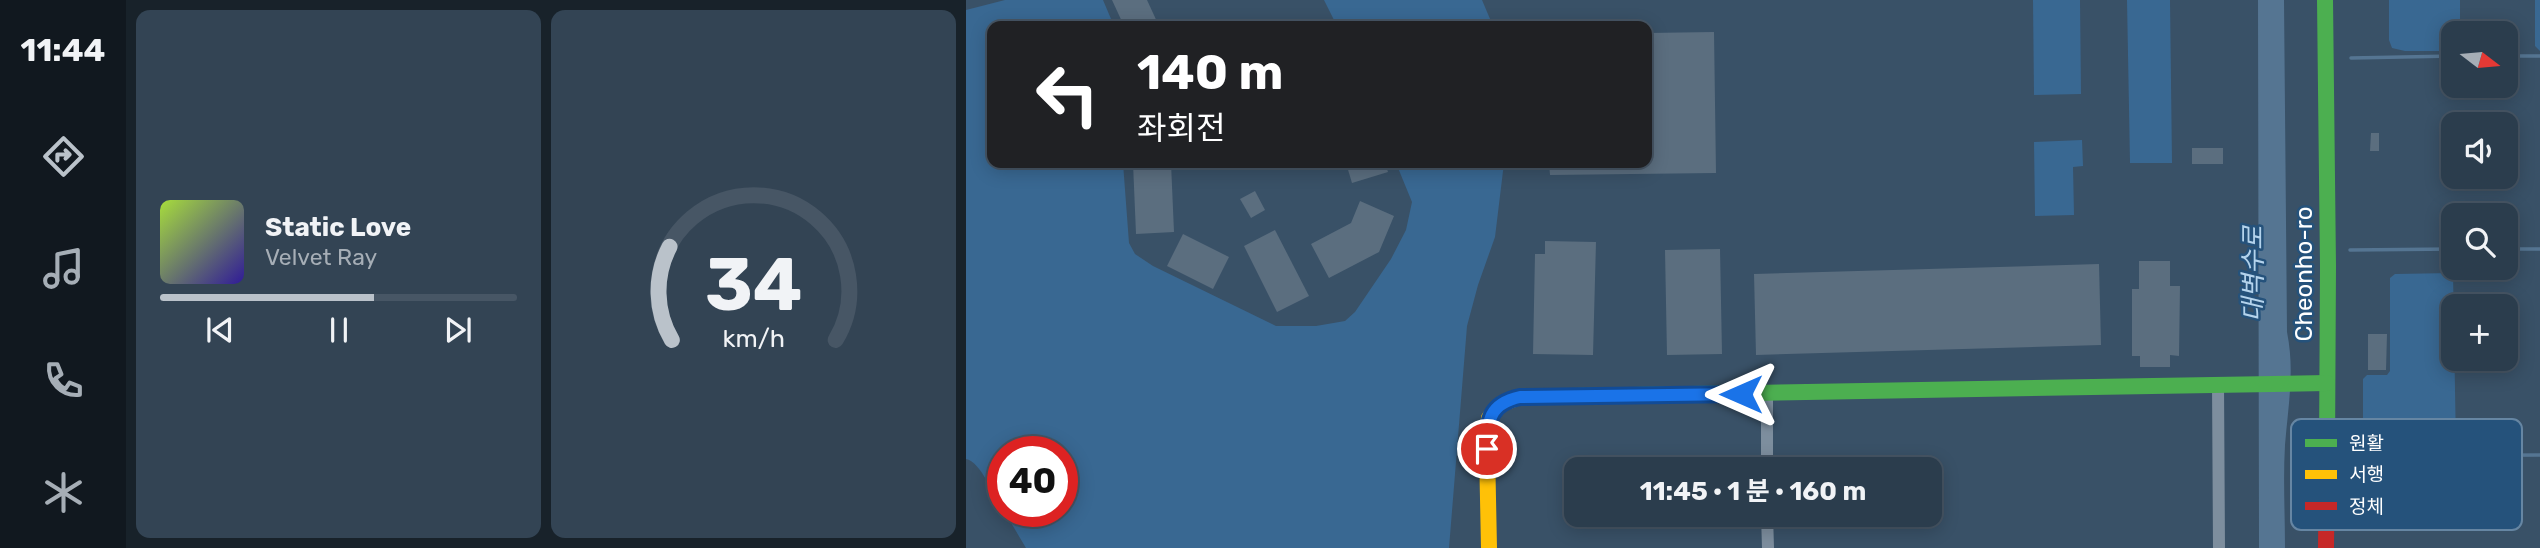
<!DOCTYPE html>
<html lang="ko">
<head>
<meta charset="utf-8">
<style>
  body { margin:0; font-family:Rubik,"Noto Sans KR",sans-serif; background:#334454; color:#f1f3f6; height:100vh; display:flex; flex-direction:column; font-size:26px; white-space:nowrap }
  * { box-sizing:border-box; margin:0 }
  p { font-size:23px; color:#a6aeb6 }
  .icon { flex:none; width:38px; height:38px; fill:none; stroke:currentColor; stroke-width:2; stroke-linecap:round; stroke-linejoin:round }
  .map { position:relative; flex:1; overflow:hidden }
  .sheet { display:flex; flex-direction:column; gap:10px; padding:10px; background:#18222a; width:840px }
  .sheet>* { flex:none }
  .top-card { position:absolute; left:21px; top:21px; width:665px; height:147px; border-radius:14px; box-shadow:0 4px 18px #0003,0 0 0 2px #475665; background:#202124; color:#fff; overflow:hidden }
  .needle { width:46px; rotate:106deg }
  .fabs { position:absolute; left:1475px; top:21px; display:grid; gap:14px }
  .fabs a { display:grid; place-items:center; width:77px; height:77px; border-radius:14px; background:#2b3d4d; box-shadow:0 4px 18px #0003,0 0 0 2px #475665; font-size:35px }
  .speed { position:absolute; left:21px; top:436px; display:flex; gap:14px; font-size:35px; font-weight:700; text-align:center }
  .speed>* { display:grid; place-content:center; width:91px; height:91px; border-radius:50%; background:#2b3d4d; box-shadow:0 4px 18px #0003,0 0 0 2px #475665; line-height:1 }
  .speed .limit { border:10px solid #d22; background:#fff; color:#111 }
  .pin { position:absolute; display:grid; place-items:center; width:60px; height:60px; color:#fff; margin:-30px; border:4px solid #fff; border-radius:50%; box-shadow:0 2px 7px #0007 }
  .me { position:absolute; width:77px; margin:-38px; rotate:270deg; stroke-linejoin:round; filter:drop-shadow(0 0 5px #0008) }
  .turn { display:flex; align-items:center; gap:24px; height:147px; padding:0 35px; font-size:32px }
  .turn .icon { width:91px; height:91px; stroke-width:2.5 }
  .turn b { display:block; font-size:49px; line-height:60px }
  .sheet .card { flex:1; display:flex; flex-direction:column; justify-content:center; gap:10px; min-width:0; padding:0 24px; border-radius:14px; background:#334454 }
  .sheet .dial { align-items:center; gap:0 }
  .dial svg { height:182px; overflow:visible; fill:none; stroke:#475665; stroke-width:7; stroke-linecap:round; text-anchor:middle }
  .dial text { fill:#f1f3f6; stroke:none }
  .song { display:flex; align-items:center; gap:21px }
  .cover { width:84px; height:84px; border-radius:10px; background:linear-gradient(135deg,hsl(80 70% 55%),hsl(250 70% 35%)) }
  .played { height:7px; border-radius:4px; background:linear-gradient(90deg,#bac2ca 60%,#475665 60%) }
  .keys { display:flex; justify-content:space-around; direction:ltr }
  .sheet .tiles { flex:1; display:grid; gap:10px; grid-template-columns:repeat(2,1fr) }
  .trip { position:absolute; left:598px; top:457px; width:378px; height:70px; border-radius:14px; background:#2b3d4d; box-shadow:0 4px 18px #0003,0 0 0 2px #475665; font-weight:700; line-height:70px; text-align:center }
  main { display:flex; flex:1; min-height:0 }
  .dock { display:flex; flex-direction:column; width:126px; justify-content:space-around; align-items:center; background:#11181f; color:#a6aeb6 }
  .dock .icon { width:49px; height:49px }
  .dock .current { color:#bac2ca }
  .dock b { font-size:32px; color:#f1f3f6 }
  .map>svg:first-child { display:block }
  .green { fill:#396892 }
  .water { fill:#557592 }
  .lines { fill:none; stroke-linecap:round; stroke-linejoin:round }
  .stream { stroke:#557592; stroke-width:3.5 }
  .building { fill:#5b6e7f }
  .street { stroke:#7d8e9e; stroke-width:12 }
  .fast { stroke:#4caf50; stroke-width:16 }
  .slow { stroke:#ffc107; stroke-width:16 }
  .jam { stroke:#c62828; stroke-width:16 }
  .route-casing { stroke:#114b97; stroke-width:18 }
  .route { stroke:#1a73e8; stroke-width:12 }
  .labels { text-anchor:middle; stroke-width:5; stroke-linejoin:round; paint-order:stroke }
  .street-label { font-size:24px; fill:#fff; stroke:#25527b }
  .water-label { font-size:26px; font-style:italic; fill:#b4d3ec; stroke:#25527b }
  .key { fill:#25527b; stroke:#6686a3; stroke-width:2 }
  .key-label { font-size:19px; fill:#fff }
</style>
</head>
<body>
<main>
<nav class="dock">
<b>11:44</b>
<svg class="icon current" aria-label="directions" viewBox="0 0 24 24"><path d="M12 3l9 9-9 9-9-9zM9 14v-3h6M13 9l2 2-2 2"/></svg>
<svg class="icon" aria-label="music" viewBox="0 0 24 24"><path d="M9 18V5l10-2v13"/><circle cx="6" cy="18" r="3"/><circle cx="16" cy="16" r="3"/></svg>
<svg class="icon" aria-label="phone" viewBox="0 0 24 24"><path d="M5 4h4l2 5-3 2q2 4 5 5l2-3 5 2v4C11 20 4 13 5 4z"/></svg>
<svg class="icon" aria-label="climate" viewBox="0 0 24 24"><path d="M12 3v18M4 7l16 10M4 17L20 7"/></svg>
</nav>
<section class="sheet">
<div class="tiles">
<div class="card">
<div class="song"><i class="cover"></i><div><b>Static Love</b><p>Velvet Ray</p></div></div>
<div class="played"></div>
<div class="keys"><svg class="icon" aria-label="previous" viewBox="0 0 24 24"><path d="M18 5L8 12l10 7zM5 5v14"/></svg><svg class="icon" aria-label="pause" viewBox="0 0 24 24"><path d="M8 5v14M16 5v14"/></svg><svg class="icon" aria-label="next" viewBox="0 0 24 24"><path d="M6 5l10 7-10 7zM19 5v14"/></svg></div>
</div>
<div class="card dial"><svg viewBox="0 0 100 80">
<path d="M14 69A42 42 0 1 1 86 69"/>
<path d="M14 69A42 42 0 0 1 13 28" stroke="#bac2ca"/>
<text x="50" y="56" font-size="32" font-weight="700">34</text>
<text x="50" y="72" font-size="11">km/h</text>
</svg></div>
</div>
</section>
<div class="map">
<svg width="1574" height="548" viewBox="0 0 1574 548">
  <rect width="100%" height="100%" fill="#395167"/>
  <!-- green -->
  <g class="green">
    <path d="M39,0H137L148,26H26V163H157L163,243L169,254L187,266L310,326H350L379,321L389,312L425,259L440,230L446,202L430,163H538L529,237L512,285L501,326L483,548H60L38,511H96V452H37V510C29,497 14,461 0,459V10Z"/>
    <polygon points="358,0 516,0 527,26 371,26"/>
    <polygon points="1067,0 1114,0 1115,94 1068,95"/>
    <polygon points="1161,0 1204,0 1206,163 1164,163"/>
    <polygon points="1423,0 1494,0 1494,33 1488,33 1487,51 1439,51 1426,48 1423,40"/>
    <polygon points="1569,0 1574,0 1574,51 1569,46"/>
    <polygon points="1116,140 1117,166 1107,167 1108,215 1069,216 1068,142"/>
    <polygon points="1487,273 1490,447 1485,450 1397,449 1397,379 1401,375 1421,375 1424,371 1424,278 1429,274"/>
  </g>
  <!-- water -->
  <path class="water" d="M1292,0H1318L1321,332C1329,371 1322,407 1319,445C1317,479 1319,514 1319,548H1293Z"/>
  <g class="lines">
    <!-- stream -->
    <g class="stream">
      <polyline points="1540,56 1574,56"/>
      <polyline points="1385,58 1488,56"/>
      <polyline points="1540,249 1574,249"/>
      <polyline points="1384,250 1488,249"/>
      <polyline points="1385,456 1574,455"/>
    </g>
  </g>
  <!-- building -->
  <g class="building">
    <polygon points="146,0 181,0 193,26 158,26"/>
    <polygon points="748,32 750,173 584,175 583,163 681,163 681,33"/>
    <polygon points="1405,133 1413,133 1413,151 1404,151"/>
    <rect x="1226" y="148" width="31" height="16"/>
    <polygon points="167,163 205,163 208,232 170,234"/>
    <polygon points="380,163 419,163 422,172 386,183"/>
    <polygon points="289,191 299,210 285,218 274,199"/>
    <polygon points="394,201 428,216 413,252 363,278 345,244 385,223"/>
    <polygon points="309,230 343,296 311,312 278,246"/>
    <polygon points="217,234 263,257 247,289 201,266"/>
    <polygon points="579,241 630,242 627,355 567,354 569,254 579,254"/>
    <polygon points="754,249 756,354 701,355 699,250"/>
    <polygon points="1173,261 1204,261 1204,286 1214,286 1213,356 1204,355 1204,367 1174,367 1174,356 1166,356 1166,289 1173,289"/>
    <polygon points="1133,264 1135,345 790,355 788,274"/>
    <polygon points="1402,334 1421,334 1420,370 1402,370"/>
  </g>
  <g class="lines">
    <!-- street -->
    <g class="street">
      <polyline points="1252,383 1253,548"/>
      <polyline points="801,394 801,469"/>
      <polyline points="801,514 802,548"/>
    </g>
    <!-- fast -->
    <g class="fast">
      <polyline points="1359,0 1362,266 1361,452"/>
      <polyline points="607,396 1361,383"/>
    </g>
    <!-- slow -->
    <polyline class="slow" points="523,548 521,449 523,418 535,404 554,397 607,396"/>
    <!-- jam -->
    <polyline class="jam" points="1360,548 1361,452"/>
  </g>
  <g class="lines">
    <defs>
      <path id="route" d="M521,449C522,421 522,404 554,397L775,394"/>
    </defs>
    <!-- route casing -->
    <use href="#route" class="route-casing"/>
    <!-- route -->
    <use href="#route" class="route"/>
  </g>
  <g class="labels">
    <!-- street labels -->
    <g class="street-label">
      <text transform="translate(1338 274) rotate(-90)" y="8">Cheonho-ro</text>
    </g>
    <!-- water labels -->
    <g class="water-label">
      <text transform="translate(1287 274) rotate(-90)" y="9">대벽수로</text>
    </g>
  </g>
  <!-- legend -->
  <rect x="1325" y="419" width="231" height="111" rx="10" class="key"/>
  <rect x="1339" y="439" width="32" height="8" fill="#4caf50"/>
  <rect x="1339" y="470" width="32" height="9" fill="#ffc107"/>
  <rect x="1339" y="502" width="32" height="8" fill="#c62828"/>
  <g class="key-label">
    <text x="1383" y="450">원활</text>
    <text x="1383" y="481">서행</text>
    <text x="1383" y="513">정체</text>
  </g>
</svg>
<div class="fabs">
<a><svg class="needle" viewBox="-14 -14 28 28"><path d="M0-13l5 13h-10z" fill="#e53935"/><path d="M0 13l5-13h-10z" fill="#a6aeb6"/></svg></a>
<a><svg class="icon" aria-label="sound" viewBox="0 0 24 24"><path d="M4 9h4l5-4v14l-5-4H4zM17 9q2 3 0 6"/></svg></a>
<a><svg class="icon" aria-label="search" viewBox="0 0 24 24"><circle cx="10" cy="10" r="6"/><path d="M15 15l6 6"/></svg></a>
<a>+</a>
</div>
<div class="speed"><div class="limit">40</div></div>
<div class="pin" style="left:521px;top:449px;background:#d93025"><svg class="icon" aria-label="arrive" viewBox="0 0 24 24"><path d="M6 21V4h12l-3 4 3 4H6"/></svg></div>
<svg class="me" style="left:775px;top:394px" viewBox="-20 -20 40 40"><path d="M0-17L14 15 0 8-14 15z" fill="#1a73e8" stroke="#fff" stroke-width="4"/></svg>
<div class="trip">11:45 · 1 분 · 160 m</div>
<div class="top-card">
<div class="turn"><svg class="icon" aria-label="left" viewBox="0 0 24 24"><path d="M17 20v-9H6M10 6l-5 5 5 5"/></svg><div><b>140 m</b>좌회전</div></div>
</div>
</div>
</main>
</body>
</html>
